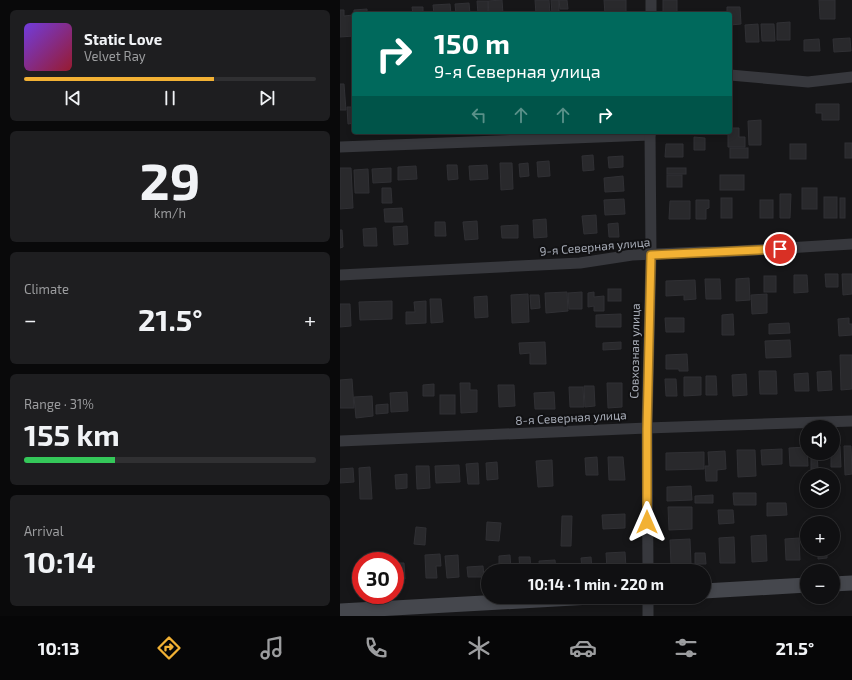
<!DOCTYPE html>
<html lang="en">
<head>
<meta charset="utf-8">
<style>
  body { margin:0; font-family:"Exo 2",sans-serif; background:#1e1e20; color:#f1f3f6; height:100vh; display:flex; flex-direction:column; font-size:15px; white-space:nowrap }
  * { box-sizing:border-box; margin:0 }
  p { font-size:13px; color:#9c9d9f }
  .icon { flex:none; width:22px; height:22px; fill:none; stroke:currentColor; stroke-width:2; stroke-linecap:round; stroke-linejoin:round }
  .map { position:relative; flex:1; overflow:hidden }
  .side { display:flex; flex-direction:column; gap:10px; padding:10px; background:#09090a; width:340px }
  .side>* { flex:none }
  .top-card { position:absolute; left:12px; top:12px; width:380px; height:122px; border-radius:4px; box-shadow:0 2px 6px #0003,0 0 0 1px #303032; background:#00695c; color:#fff; overflow:hidden }
  .fabs { position:absolute; left:460px; top:420px; display:grid; gap:8px }
  .fabs a { display:grid; place-items:center; width:40px; height:40px; border-radius:50%; background:#101012; box-shadow:0 2px 6px #0003,0 0 0 1px #303032; font-size:20px }
  .speed { position:absolute; left:12px; top:552px; display:flex; gap:8px; font-size:20px; font-weight:700; text-align:center }
  .speed>* { display:grid; place-content:center; width:52px; height:52px; border-radius:50%; background:#101012; box-shadow:0 2px 6px #0003,0 0 0 1px #303032; line-height:1 }
  .speed .limit { border:6px solid #d22; background:#fff; color:#111 }
  .pin { position:absolute; display:grid; place-items:center; width:34px; height:34px; color:#fff; margin:-17px; border:2px solid #fff; border-radius:50%; box-shadow:0 1px 4px #0007 }
  .me { position:absolute; width:44px; margin:-22px; rotate:0deg; stroke-linejoin:round; filter:drop-shadow(0 0 3px #0008) }
  .turn { display:flex; align-items:center; gap:14px; height:84px; padding:0 16px; font-size:18px }
  .turn .icon { width:52px; height:52px; stroke-width:2.5 }
  .turn b { display:block; font-size:28px; line-height:34px }
  .lanes { display:flex; align-items:center; height:38px; padding:0 16px; background:#0003; justify-content:center; gap:20px; direction:ltr }
  .lanes .off { opacity:.35 }
  .big { font-size:30px; font-weight:700; line-height:1.1 }
  .side .widget { flex:1; display:flex; flex-direction:column; justify-content:center; gap:6px; min-width:0; padding:0 14px; border-radius:6px; background:#1e1e20 }
  .side .dial { align-items:center; gap:0 }
  .dial b { font-size:52px; line-height:1 }
  .song { display:flex; align-items:center; gap:12px }
  .cover { width:48px; height:48px; border-radius:6px; background:linear-gradient(135deg,hsl(260 70% 55%),hsl(350 70% 35%)) }
  .played { height:4px; border-radius:2px; background:linear-gradient(90deg,#f2b134 65%,#303032 65%) }
  .keys { display:flex; justify-content:space-around; direction:ltr }
  .heat { display:flex; justify-content:space-between; align-items:center; font-size:22px; direction:ltr }
  .charge { height:6px; border-radius:3px; background:linear-gradient(90deg,#34c759 31%,#303032 0) }
  .trip { position:absolute; left:141px; top:564px; width:230px; height:40px; border-radius:20px; background:#101012; box-shadow:0 2px 6px #0003,0 0 0 1px #303032; font-weight:700; line-height:40px; text-align:center }
  .menu { display:flex; height:64px; justify-content:space-around; align-items:center; background:#060607; color:#9c9d9f }
  .menu .icon { width:28px; height:28px }
  .menu .on { color:#f2b134 }
  .menu b { font-size:18px; color:#f1f3f6 }
  main { display:flex; flex:1; min-height:0 }
  .map>svg:first-child { display:block }
  .building { fill:#29292c; stroke:#303034 }
  .lines { fill:none; stroke-linecap:round; stroke-linejoin:round }
  .street { stroke:#37383d; stroke-width:11 }
  .secondary { stroke:#45474d; stroke-width:15 }
  .route-casing { stroke:#9d7322; stroke-width:10 }
  .route { stroke:#f2b134; stroke-width:7 }
  .labels { text-anchor:middle; stroke-width:4; stroke-linejoin:round; paint-order:stroke }
  .street-label { font-size:12px; fill:#a8adb8; stroke:#111113 }
</style>
</head>
<body>
<main>
<section class="side">
<div class="widget">
<div class="song"><i class="cover"></i><div><b>Static Love</b><p>Velvet Ray</p></div></div>
<div class="played"></div>
<div class="keys"><svg class="icon" aria-label="previous" viewBox="0 0 24 24"><path d="M18 5L8 12l10 7zM5 5v14"/></svg><svg class="icon" aria-label="pause" viewBox="0 0 24 24"><path d="M8 5v14M16 5v14"/></svg><svg class="icon" aria-label="next" viewBox="0 0 24 24"><path d="M6 5l10 7-10 7zM19 5v14"/></svg></div>
</div>
<div class="widget dial"><b>29</b><p>km/h</p></div>
<div class="widget"><p>Climate</p>
<div class="heat"><a>−</a><b class="big">21.5°</b><a>+</a></div>
</div>
<div class="widget"><p>Range · 31%</p><b class="big">155 km</b><div class="charge"></div></div>
<div class="widget"><p>Arrival</p><b class="big">10:14</b></div>
</section>
<div class="map">
<svg width="512" height="616" viewBox="0 0 512 616">
  <rect width="100%" height="100%" fill="#161618"/>
  <!-- building -->
  <g class="building">
    <polygon points="162,0 163,14 149,14 148,1"/>
    <polygon points="195,0 209,0 210,14 196,14"/>
    <polygon points="211,0 219,0 219,14 212,14"/>
    <polygon points="219,0 227,0 228,9 220,9"/>
    <polygon points="264,0 286,0 286,14 265,14"/>
    <rect x="323" y="0" width="14" height="13"/>
    <polygon points="479,0 495,0 495,19 480,19"/>
    <polygon points="137,1 148,1 148,14 138,14"/>
    <polygon points="129,3 130,14 116,14 115,4"/>
    <polygon points="110,4 111,14 94,14 93,5"/>
    <polygon points="72,7 83,7 83,14 73,14"/>
    <polygon points="387,7 400,7 401,24 390,25 390,14 387,14"/>
    <polygon points="27,9 27,14 14,14 14,10"/>
    <polygon points="0,10 4,10 4,16 13,15 14,36 0,37"/>
    <polygon points="450,22 450,40 437,40 437,23"/>
    <polygon points="418,24 419,42 406,42 405,25"/>
    <polygon points="421,24 434,24 435,41 422,41"/>
    <polygon points="510,38 511,51 494,52 493,39"/>
    <polygon points="479,39 480,51 464,51 464,40"/>
    <polygon points="0,84 4,84 6,110 0,110"/>
    <polygon points="476,104 499,104 499,120 482,120 482,113 476,113"/>
    <polygon points="7,107 14,107 14,123 8,124"/>
    <polygon points="421,120 421,145 409,145 408,121"/>
    <polygon points="390,128 399,128 399,137 405,137 405,147 388,147 388,132 390,132"/>
    <polygon points="354,137 365,138 365,150 354,150"/>
    <rect x="505" y="143" width="7" height="15"/>
    <polygon points="326,144 343,144 343,157 325,157"/>
    <rect x="450" y="144" width="16" height="15"/>
    <rect x="390" y="148" width="18" height="10"/>
    <polygon points="253,155 254,170 243,171 242,156"/>
    <polygon points="283,156 283,167 269,168 268,157"/>
    <polygon points="209,161 210,176 198,177 197,162"/>
    <polygon points="160,163 172,163 173,189 161,190"/>
    <polygon points="188,163 189,176 180,177 179,164"/>
    <polygon points="107,165 117,165 118,179 108,180"/>
    <polygon points="147,165 148,179 130,180 129,166"/>
    <polygon points="76,166 77,179 58,180 58,167"/>
    <polygon points="0,168 11,168 13,208 0,209"/>
    <polygon points="51,168 51,182 33,183 32,169"/>
    <rect x="327" y="168" width="19" height="6"/>
    <polygon points="28,169 29,193 15,193 14,170"/>
    <rect x="327" y="175" width="15" height="12"/>
    <rect x="380" y="175" width="24" height="15"/>
    <polygon points="283,176 284,191 265,192 264,178"/>
    <polygon points="42,188 51,188 52,203 42,203"/>
    <rect x="462" y="188" width="15" height="21"/>
    <polygon points="440,194 451,194 450,218 440,218"/>
    <rect x="484" y="197" width="13" height="21"/>
    <rect x="381" y="198" width="11" height="20"/>
    <rect x="500" y="198" width="5" height="20"/>
    <polygon points="284,199 285,214 265,215 264,200"/>
    <polygon points="356,200 369,200 369,208 366,209 366,219 356,219"/>
    <rect x="420" y="200" width="13" height="18"/>
    <polygon points="330,201 350,201 350,219 329,219"/>
    <polygon points="62,208 63,222 45,222 44,209"/>
    <polygon points="256,215 257,233 244,234 242,216"/>
    <polygon points="206,219 207,237 194,238 193,220"/>
    <polygon points="137,221 138,239 125,240 123,222"/>
    <polygon points="95,222 105,222 106,236 95,236"/>
    <polygon points="278,223 279,237 269,237 268,224"/>
    <polygon points="178,225 178,238 162,238 161,226"/>
    <polygon points="67,226 68,244 54,245 53,227"/>
    <polygon points="36,228 37,246 24,246 23,229"/>
    <polygon points="0,230 2,230 3,247 0,248"/>
    <polygon points="485,274 498,274 498,287 486,287"/>
    <polygon points="502,274 512,274 512,294 503,295"/>
    <polygon points="454,275 467,275 468,292 454,293"/>
    <rect x="424" y="276" width="12" height="16"/>
    <polygon points="409,278 410,300 396,301 396,279"/>
    <polygon points="365,279 380,279 381,299 366,299"/>
    <polygon points="355,280 356,299 344,300 344,295 326,296 326,281"/>
    <rect x="268" y="289" width="13" height="12"/>
    <polygon points="227,292 228,311 206,313 205,293"/>
    <polygon points="242,292 242,309 229,309 228,293"/>
    <polygon points="254,292 254,297 264,296 264,311 254,311 254,306 248,307 248,293"/>
    <polygon points="188,294 189,322 172,323 171,295"/>
    <polygon points="427,294 427,313 412,314 411,295"/>
    <polygon points="190,295 199,295 200,308 191,309"/>
    <polygon points="147,296 148,317 135,318 134,297"/>
    <polygon points="90,299 101,299 103,322 91,323"/>
    <polygon points="52,301 52,319 20,320 19,302"/>
    <polygon points="86,301 86,323 66,324 66,312 75,312 74,302"/>
    <polygon points="0,304 10,304 11,326 0,327"/>
    <polygon points="281,314 281,327 256,327 256,315"/>
    <polygon points="393,314 394,335 382,335 382,315"/>
    <polygon points="325,318 344,318 344,332 326,332"/>
    <polygon points="509,318 509,324 512,324 512,335 499,336 498,319"/>
    <polygon points="449,323 450,333 429,334 429,324"/>
    <polygon points="450,340 451,357 426,358 425,341"/>
    <polygon points="205,342 206,364 190,364 190,353 180,354 179,343"/>
    <polygon points="281,342 281,349 263,350 263,343"/>
    <polygon points="347,354 348,371 339,371 339,369 326,369 326,355"/>
    <polygon points="500,355 512,355 512,389 501,390"/>
    <polygon points="419,371 436,371 437,394 420,394"/>
    <polygon points="491,371 492,390 478,391 477,372"/>
    <polygon points="468,373 469,391 455,391 454,374"/>
    <polygon points="406,374 407,395 393,396 392,375"/>
    <polygon points="366,376 376,376 377,395 366,395"/>
    <polygon points="344,377 361,377 361,395 344,396"/>
    <polygon points="12,379 14,408 0,408 0,380"/>
    <polygon points="325,379 336,379 337,396 326,396"/>
    <polygon points="120,383 130,383 130,390 137,390 137,412 121,413"/>
    <polygon points="267,383 282,383 282,407 268,408"/>
    <polygon points="94,384 94,396 83,396 83,385"/>
    <polygon points="158,385 174,385 175,406 159,407"/>
    <polygon points="244,386 254,386 255,406 245,407"/>
    <polygon points="229,387 243,387 244,407 230,407"/>
    <polygon points="67,392 68,411 51,412 50,393"/>
    <polygon points="214,392 215,409 195,409 194,393"/>
    <rect x="100" y="395" width="15" height="19"/>
    <polygon points="32,396 33,416 16,418 14,397"/>
    <polygon points="48,404 48,413 36,414 36,405"/>
    <polygon points="500,446 501,467 491,467 491,453 493,453 493,447"/>
    <polygon points="504,446 511,446 512,474 505,475"/>
    <polygon points="467,447 468,466 450,466 449,448"/>
    <polygon points="442,449 442,464 422,465 421,450"/>
    <polygon points="397,450 415,450 416,476 398,477"/>
    <polygon points="385,451 386,469 377,470 377,481 366,481 365,466 369,466 368,452"/>
    <polygon points="364,452 364,469 326,470 326,453"/>
    <polygon points="471,453 477,453 478,469 471,469"/>
    <polygon points="257,457 258,475 246,475 245,458"/>
    <polygon points="268,457 283,457 285,480 269,480"/>
    <polygon points="212,460 213,486 198,487 196,461"/>
    <polygon points="157,462 158,479 147,480 146,463"/>
    <polygon points="138,463 139,484 128,484 126,464"/>
    <polygon points="119,465 120,482 96,483 95,466"/>
    <polygon points="76,466 89,466 90,488 77,489"/>
    <polygon points="30,467 32,499 20,499 19,468"/>
    <polygon points="13,468 14,482 0,483 0,469"/>
    <polygon points="67,474 67,488 56,489 55,475"/>
    <polygon points="351,486 352,500 327,501 327,487"/>
    <polygon points="393,493 416,493 416,505 394,505"/>
    <polygon points="373,495 373,503 355,503 355,496"/>
    <polygon points="427,503 446,503 447,515 427,516"/>
    <polygon points="328,507 352,507 352,529 329,530"/>
    <polygon points="378,510 393,510 394,523 379,524"/>
    <polygon points="285,514 285,528 263,529 262,515"/>
    <polygon points="222,516 232,516 231,546 221,546"/>
    <polygon points="147,522 161,523 159,541 146,540"/>
    <polygon points="76,527 86,528 85,545 74,544"/>
    <polygon points="426,535 427,561 412,562 411,536"/>
    <polygon points="394,537 395,563 380,563 379,538"/>
    <polygon points="459,538 460,560 446,560 445,539"/>
    <polygon points="350,539 351,564 331,565 330,540"/>
    <polygon points="478,549 487,549 487,558 478,559"/>
    <polygon points="285,552 286,568 267,569 266,553"/>
    <polygon points="355,553 365,553 366,564 355,564"/>
    <polygon points="100,554 101,566 96,566 97,578 86,578 85,555"/>
    <polygon points="118,555 119,577 107,578 105,556"/>
    <polygon points="170,555 171,571 159,571 159,556"/>
    <polygon points="179,557 190,557 191,571 180,571"/>
    <polygon points="251,557 252,569 242,569 241,558"/>
    <polygon points="215,560 216,571 200,571 199,561"/>
    <polygon points="55,563 64,563 65,579 55,580"/>
    <polygon points="18,565 21,565 21,583 19,583"/>
    <polygon points="143,566 144,577 128,577 127,567"/>
  </g>
  <g class="lines">
    <!-- street -->
    <g class="street">
      <polyline points="311,14 311,0"/>
      <polyline points="390,75 468,82 512,77"/>
      <polyline points="0,147 310,135"/>
      <polyline points="0,275 240,263 292,255 361,252 382,252 512,244"/>
      <polyline points="0,441 307,428 512,421"/>
      <polyline points="308,571 307,428 311,255 310,132"/>
      <polyline points="308,616 308,597"/>
    </g>
    <!-- secondary -->
    <g class="secondary">
      <polyline points="493,584 512,583"/>
      <polyline points="364,591 467,585"/>
      <polyline points="0,611 251,597"/>
    </g>
  </g>
  <g class="lines">
    <defs>
      <polyline id="route" points="307,522 307,428 311,255 440,249"/>
    </defs>
    <!-- route casing -->
    <use href="#route" class="route-casing"/>
    <!-- route -->
    <use href="#route" class="route"/>
  </g>
  <g class="labels">
    <!-- street labels -->
    <g class="street-label">
      <text transform="translate(255 247) rotate(-5)" y="4">9-я Северная улица</text>
      <text transform="translate(295 351) rotate(-89)" y="4">Совхозная улица</text>
      <text transform="translate(231 418) rotate(-3)" y="4">8-я Северная улица</text>
    </g>
  </g>
</svg>
<div class="fabs">
<a><svg class="icon" aria-label="sound" viewBox="0 0 24 24"><path d="M4 9h4l5-4v14l-5-4H4zM17 9q2 3 0 6"/></svg></a>
<a><svg class="icon" aria-label="layers" viewBox="0 0 24 24"><path d="M12 4l9 5-9 5-9-5zM3 14l9 5 9-5"/></svg></a>
<a>+</a>
<a>−</a>
</div>
<div class="speed"><div class="limit">30</div></div>
<div class="pin" style="left:440px;top:249px;background:#d93025"><svg class="icon" aria-label="arrive" viewBox="0 0 24 24"><path d="M6 21V4h12l-3 4 3 4H6"/></svg></div>
<svg class="me" style="left:307px;top:522px" viewBox="-20 -20 40 40"><path d="M0-17L14 15 0 8-14 15z" fill="#f2b134" stroke="#fff" stroke-width="4"/></svg>
<div class="trip">10:14 · 1 min · 220 m</div>
<div class="top-card">
<div class="turn"><svg class="icon" aria-label="right" viewBox="0 0 24 24"><path d="M7 20v-9h11M14 6l5 5-5 5"/></svg><div><b>150 m</b>9-я Северная улица</div></div>
<div class="lanes"><svg class="icon off" aria-label="left" viewBox="0 0 24 24"><path d="M17 20v-9H6M10 6l-5 5 5 5"/></svg><svg class="icon off" aria-label="ahead" viewBox="0 0 24 24"><path d="M12 20V5M6 11l6-6 6 6"/></svg><svg class="icon off" aria-label="ahead" viewBox="0 0 24 24"><path d="M12 20V5M6 11l6-6 6 6"/></svg><svg class="icon" aria-label="right" viewBox="0 0 24 24"><path d="M7 20v-9h11M14 6l5 5-5 5"/></svg></div>
</div>
</div>
</main>
<nav class="menu">
<b>10:13</b>
<svg class="icon on" aria-label="directions" viewBox="0 0 24 24"><path d="M12 3l9 9-9 9-9-9zM9 14v-3h6M13 9l2 2-2 2"/></svg>
<svg class="icon" aria-label="music" viewBox="0 0 24 24"><path d="M9 18V5l10-2v13"/><circle cx="6" cy="18" r="3"/><circle cx="16" cy="16" r="3"/></svg>
<svg class="icon" aria-label="phone" viewBox="0 0 24 24"><path d="M5 4h4l2 5-3 2q2 4 5 5l2-3 5 2v4C11 20 4 13 5 4z"/></svg>
<svg class="icon" aria-label="climate" viewBox="0 0 24 24"><path d="M12 3v18M4 7l16 10M4 17L20 7"/></svg>
<svg class="icon" aria-label="car" viewBox="0 0 24 24"><path d="M5 17H2v-5l4-1 3-4h7l3 4 3 1v5h-3M9 17h6M6 11h13"/><circle cx="7" cy="17" r="2"/><circle cx="17" cy="17" r="2"/></svg>
<svg class="icon" aria-label="filters" viewBox="0 0 24 24"><path d="M4 7h16M4 17h16"/><circle cx="9" cy="7" r="2"/><circle cx="15" cy="17" r="2"/></svg>
<b>21.5°</b>
</nav>
</body>
</html>
